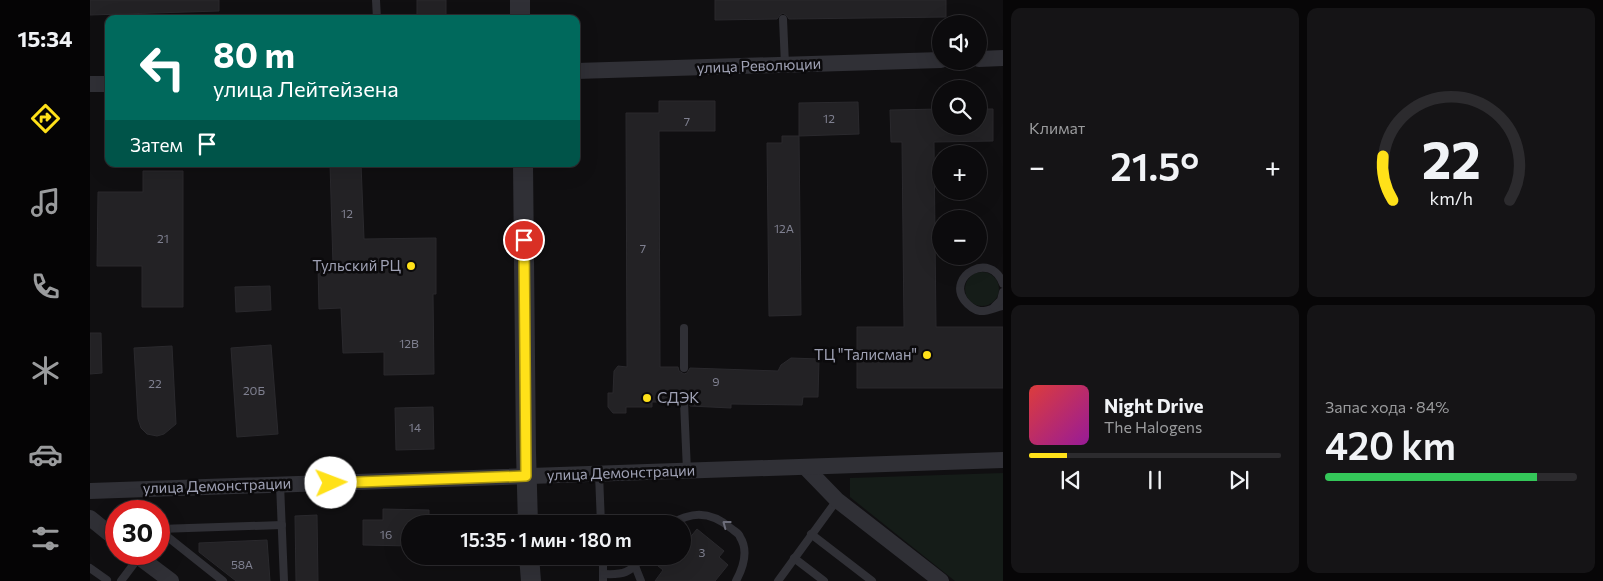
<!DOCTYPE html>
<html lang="ru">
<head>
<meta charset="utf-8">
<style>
  body { margin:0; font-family:Commissioner,sans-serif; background:#151416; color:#f1f3f6; height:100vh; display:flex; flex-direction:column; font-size:19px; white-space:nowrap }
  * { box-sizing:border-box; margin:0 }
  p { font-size:16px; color:#9a9b9d }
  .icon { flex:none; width:28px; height:28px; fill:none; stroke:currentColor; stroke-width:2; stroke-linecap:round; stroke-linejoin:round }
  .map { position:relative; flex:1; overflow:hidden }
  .drawer { display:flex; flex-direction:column; gap:8px; padding:8px; background:#070607; width:600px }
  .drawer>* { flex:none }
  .guide { position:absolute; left:15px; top:15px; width:475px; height:152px; border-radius:10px; box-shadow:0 5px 20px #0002,0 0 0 1px #2c2b2e; background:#00695c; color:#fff; overflow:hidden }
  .buttons { position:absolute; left:842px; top:15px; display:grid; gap:10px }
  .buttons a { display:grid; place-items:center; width:55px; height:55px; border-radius:50%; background:#0c0b0d; box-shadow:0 5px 20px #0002,0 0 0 1px #2c2b2e; font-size:25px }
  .speed { position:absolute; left:15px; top:500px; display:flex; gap:10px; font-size:25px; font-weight:700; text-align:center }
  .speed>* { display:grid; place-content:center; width:65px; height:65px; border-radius:50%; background:#0c0b0d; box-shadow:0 5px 20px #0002,0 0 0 1px #2c2b2e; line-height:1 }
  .speed .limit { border:8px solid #d22; background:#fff; color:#111 }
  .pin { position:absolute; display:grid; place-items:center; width:42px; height:42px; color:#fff; margin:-21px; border:2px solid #fff; border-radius:50%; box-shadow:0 1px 5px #0007 }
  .me { position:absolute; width:55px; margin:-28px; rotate:88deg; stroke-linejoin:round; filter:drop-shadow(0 0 4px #0008) }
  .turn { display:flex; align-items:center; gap:18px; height:105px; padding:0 25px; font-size:22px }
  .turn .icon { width:65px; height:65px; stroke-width:2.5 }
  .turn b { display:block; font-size:35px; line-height:42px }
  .then { display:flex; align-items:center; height:48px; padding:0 25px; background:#0003; gap:10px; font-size:19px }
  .big { font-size:38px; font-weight:600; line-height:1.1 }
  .drawer .widget { flex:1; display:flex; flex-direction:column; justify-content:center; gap:8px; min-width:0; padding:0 18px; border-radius:10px; background:#151416 }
  .drawer .dial { align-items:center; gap:0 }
  .dial svg { height:130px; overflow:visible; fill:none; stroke:#2c2b2e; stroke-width:7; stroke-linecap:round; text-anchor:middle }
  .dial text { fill:#f1f3f6; stroke:none }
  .song { display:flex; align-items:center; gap:15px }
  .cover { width:60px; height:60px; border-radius:8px; background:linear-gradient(135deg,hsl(0 70% 55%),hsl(300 70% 35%)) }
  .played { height:5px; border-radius:2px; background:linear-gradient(90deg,#ffe119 15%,#2c2b2e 15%) }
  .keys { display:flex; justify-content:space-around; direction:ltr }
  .heat { display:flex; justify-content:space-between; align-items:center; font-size:28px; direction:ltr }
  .charge { height:8px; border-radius:4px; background:linear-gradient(90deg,#34c759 84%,#2c2b2e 0) }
  .drawer .tiles { flex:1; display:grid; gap:8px; grid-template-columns:repeat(2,1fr) }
  .trip { position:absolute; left:311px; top:515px; width:290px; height:50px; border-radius:25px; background:#0c0b0d; box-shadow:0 5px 20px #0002,0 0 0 1px #2c2b2e; font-weight:600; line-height:50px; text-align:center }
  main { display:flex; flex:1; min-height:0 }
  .tabs { display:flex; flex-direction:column; width:90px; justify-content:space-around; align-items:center; background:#050405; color:#9a9b9d }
  .tabs .icon { width:35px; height:35px }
  .tabs .active { color:#ffe119 }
  .tabs b { font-size:22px; color:#f1f3f6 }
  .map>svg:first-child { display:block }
  .green { fill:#151c18 }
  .building { fill:#232225; stroke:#2a292d }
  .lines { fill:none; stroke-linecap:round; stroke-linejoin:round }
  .service { stroke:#303036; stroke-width:8 }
  .minor { stroke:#303036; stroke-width:16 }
  .tertiary { stroke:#303036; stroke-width:20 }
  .oneway { stroke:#6d6e7b }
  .route-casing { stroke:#a69210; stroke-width:12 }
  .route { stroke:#ffe119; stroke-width:9 }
  .poi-dot { fill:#ffe119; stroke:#0b0a0c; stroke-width:2 }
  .labels { text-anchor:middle; stroke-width:5; stroke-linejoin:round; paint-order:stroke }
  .number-label { font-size:12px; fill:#7f8090 }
  .street-label { font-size:15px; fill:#9fa1b4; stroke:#0b0a0c }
  .poi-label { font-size:15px; fill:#9fa1b4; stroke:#0b0a0c; text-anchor:end }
</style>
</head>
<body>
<main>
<nav class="tabs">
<b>15:34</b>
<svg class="icon active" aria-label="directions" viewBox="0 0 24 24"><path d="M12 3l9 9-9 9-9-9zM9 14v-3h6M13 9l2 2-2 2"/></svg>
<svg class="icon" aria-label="music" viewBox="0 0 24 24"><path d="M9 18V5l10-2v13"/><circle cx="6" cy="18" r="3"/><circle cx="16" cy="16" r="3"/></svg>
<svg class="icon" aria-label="phone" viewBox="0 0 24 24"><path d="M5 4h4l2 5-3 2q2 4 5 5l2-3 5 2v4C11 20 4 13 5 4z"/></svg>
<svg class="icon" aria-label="climate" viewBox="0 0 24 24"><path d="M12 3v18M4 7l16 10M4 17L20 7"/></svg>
<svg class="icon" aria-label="car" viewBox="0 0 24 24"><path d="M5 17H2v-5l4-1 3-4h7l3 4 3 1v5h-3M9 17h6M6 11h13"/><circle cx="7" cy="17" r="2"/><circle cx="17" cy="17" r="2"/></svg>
<svg class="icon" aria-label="filters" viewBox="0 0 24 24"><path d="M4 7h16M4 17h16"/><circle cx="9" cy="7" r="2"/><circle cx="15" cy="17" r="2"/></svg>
</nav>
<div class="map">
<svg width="913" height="581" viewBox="0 0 913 581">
  <rect width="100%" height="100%" fill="#100f11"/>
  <!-- green -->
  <g class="green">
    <circle cx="892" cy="289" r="17"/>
    <polygon points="913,473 913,581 865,581 760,497 760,478"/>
  </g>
  <!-- building -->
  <g class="building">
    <polygon points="0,0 129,0 129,11 0,15"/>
    <rect x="327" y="0" width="29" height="19"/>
    <polygon points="625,0 856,0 856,17 699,19 697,16 693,13 690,15 687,19 625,20"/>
    <polygon points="569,101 625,101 625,131 569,131 570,367 588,367 589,371 594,374 597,373 600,368 688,371 691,365 701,358 729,359 728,397 713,397 712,405 641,404 641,408 600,406 598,399 593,396 589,399 588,402 562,402 562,407 536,407 536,413 523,413 518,407 518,393 523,393 524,371 528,366 537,367 536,113 569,113"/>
    <polygon points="768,102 769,134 709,136 709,103"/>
    <polygon points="851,109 851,126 889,126 889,109 903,109 903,141 844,142 846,327 913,327 913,388 767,388 767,327 814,327 812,142 801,142 800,110"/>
    <polygon points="692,136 709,136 711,315 679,316 677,143 692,143"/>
    <polygon points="240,164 271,164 274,239 346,238 346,294 343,294 344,374 294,375 294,352 253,353 251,308 229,309 228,265 243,265"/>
    <polygon points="53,171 93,171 93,307 52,307 52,266 7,266 8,192 53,192"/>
    <polygon points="180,286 181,310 146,312 145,287"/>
    <polygon points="0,333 11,333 12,373 0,374"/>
    <polygon points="181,345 188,434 147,437 141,348"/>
    <polygon points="82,346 86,424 74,434 67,436 57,434 51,428 48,419 44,348"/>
    <polygon points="343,407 344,449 306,450 305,408"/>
    <polygon points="293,509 339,510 339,524 320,524 320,546 273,545 273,520 293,520"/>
    <polygon points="227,515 228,581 206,581 205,516"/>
    <polygon points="607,529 634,551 629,557 638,565 625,581 565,581 573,570 568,566 576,556 592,556 592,535 598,540"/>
    <polygon points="177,540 180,581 146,581 109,552 109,543"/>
  </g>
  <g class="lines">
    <!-- service -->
    <g class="service">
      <polyline points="286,0 287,19"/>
      <polyline points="693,19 695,65"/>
      <path d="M913,284C901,250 857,276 874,300C878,305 883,310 890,311C897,312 906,307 913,306"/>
      <polyline points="904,307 911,300 913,292"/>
      <polyline points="594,368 594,328"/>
      <polyline points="594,402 597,471"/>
      <polyline points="509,474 511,524"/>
      <polyline points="190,484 194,581"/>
      <path d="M582,524C586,520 590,519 596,517C613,511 628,517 642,529C644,531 649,533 650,537C659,551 653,568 646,581"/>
      <polyline points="69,529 192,525"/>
      <polyline points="69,530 133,581"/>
      <polyline points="721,534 782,581"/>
      <polyline points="513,556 513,581"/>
      <polyline points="704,558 734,581"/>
      <polyline points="545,566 551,581"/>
      <polyline points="0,568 17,580"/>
      <path d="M514,574C533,575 541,573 553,556"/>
      <polyline points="31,581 49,557"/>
      <polyline points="688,581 747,500"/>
    </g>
    <!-- minor -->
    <g class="minor">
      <polyline points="889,59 913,58"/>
      <polyline points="486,71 851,60"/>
      <polyline points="0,84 19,84"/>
      <polyline points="715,467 747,500 851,581"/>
      <polyline points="0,491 913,460"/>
      <polyline points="0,518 26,539"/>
      <polyline points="45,554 81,581"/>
    </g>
    <!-- tertiary -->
    <g class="tertiary">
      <polyline points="430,0 430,19"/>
      <polyline points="433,164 436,452 438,524"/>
      <polyline points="439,556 441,581"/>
    </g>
  </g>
  <!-- one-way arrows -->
  <defs><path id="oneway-chevron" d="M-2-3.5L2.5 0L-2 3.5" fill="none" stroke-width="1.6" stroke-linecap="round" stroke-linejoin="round" transform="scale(1.25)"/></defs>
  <use class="oneway" href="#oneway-chevron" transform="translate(636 524) rotate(-143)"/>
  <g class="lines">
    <defs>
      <polyline id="route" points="241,483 436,476 434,240"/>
    </defs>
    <!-- route casing -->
    <use href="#route" class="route-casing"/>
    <!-- route -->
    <use href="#route" class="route"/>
  </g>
  <!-- markers -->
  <g class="poi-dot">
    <circle cx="321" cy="266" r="5"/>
    <circle cx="837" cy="355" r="5"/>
    <circle cx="557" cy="398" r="5"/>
  </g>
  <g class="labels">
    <!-- number labels -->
    <g class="number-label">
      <text x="739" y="123">12</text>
      <text x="597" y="126">7</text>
      <text x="257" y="218">12</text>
      <text x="694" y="233">12А</text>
      <text x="73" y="243">21</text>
      <text x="553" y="253">7</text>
      <text x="319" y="348">12В</text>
      <text x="626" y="386">9</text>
      <text x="65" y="388">22</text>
      <text x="164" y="395">20Б</text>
      <text x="325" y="432">14</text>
      <text x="296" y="539">16</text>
      <text x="612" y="557">3</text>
      <text x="152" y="569">58А</text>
    </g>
    <!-- street labels -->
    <g class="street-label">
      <text transform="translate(669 66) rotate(-2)" y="5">улица Революции</text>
      <text transform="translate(531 473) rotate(-2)" y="5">улица Демонстрации</text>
      <text transform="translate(127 486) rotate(-2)" y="5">улица Демонстрации</text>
    </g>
    <!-- poi labels -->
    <g class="poi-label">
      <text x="311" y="271">Тульский РЦ</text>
      <text x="827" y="360">ТЦ "Талисман"</text>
      <text x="567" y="403" text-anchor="start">СДЭК</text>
    </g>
  </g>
</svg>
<div class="buttons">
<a><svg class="icon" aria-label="sound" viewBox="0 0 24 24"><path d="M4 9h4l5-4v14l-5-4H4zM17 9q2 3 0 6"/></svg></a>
<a><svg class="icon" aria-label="search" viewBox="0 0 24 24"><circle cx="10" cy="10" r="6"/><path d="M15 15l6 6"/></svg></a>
<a>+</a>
<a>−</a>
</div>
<div class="speed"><div class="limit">30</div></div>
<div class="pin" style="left:434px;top:240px;background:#d93025"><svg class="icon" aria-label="arrive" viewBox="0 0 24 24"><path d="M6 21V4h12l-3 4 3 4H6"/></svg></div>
<svg class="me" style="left:241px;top:483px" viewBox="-20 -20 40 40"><circle r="19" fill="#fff"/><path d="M0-13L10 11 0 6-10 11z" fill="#ffe119"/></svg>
<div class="trip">15:35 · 1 мин · 180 m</div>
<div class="guide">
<div class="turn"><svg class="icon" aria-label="left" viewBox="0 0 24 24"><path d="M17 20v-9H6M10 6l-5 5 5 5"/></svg><div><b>80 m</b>улица Лейтейзена</div></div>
<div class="then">Затем<svg class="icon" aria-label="arrive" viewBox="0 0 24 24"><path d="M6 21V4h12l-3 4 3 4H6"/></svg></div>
</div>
</div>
<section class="drawer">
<div class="tiles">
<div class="widget"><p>Климат</p>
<div class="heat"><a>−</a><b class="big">21.5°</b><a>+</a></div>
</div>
<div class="widget dial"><svg viewBox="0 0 100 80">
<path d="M14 69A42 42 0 1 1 86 69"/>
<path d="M14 69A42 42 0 0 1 8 42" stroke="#ffe119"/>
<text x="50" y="56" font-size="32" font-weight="700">22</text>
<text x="50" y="72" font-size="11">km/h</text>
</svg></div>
<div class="widget">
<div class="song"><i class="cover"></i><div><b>Night Drive</b><p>The Halogens</p></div></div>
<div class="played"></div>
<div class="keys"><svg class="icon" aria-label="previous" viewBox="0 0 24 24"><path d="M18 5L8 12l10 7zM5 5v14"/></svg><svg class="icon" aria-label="pause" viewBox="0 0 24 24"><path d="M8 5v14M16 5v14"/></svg><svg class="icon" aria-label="next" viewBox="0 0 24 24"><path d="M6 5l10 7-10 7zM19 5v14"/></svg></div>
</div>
<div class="widget"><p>Запас хода · 84%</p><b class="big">420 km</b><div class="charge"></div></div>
</div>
</section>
</main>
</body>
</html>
